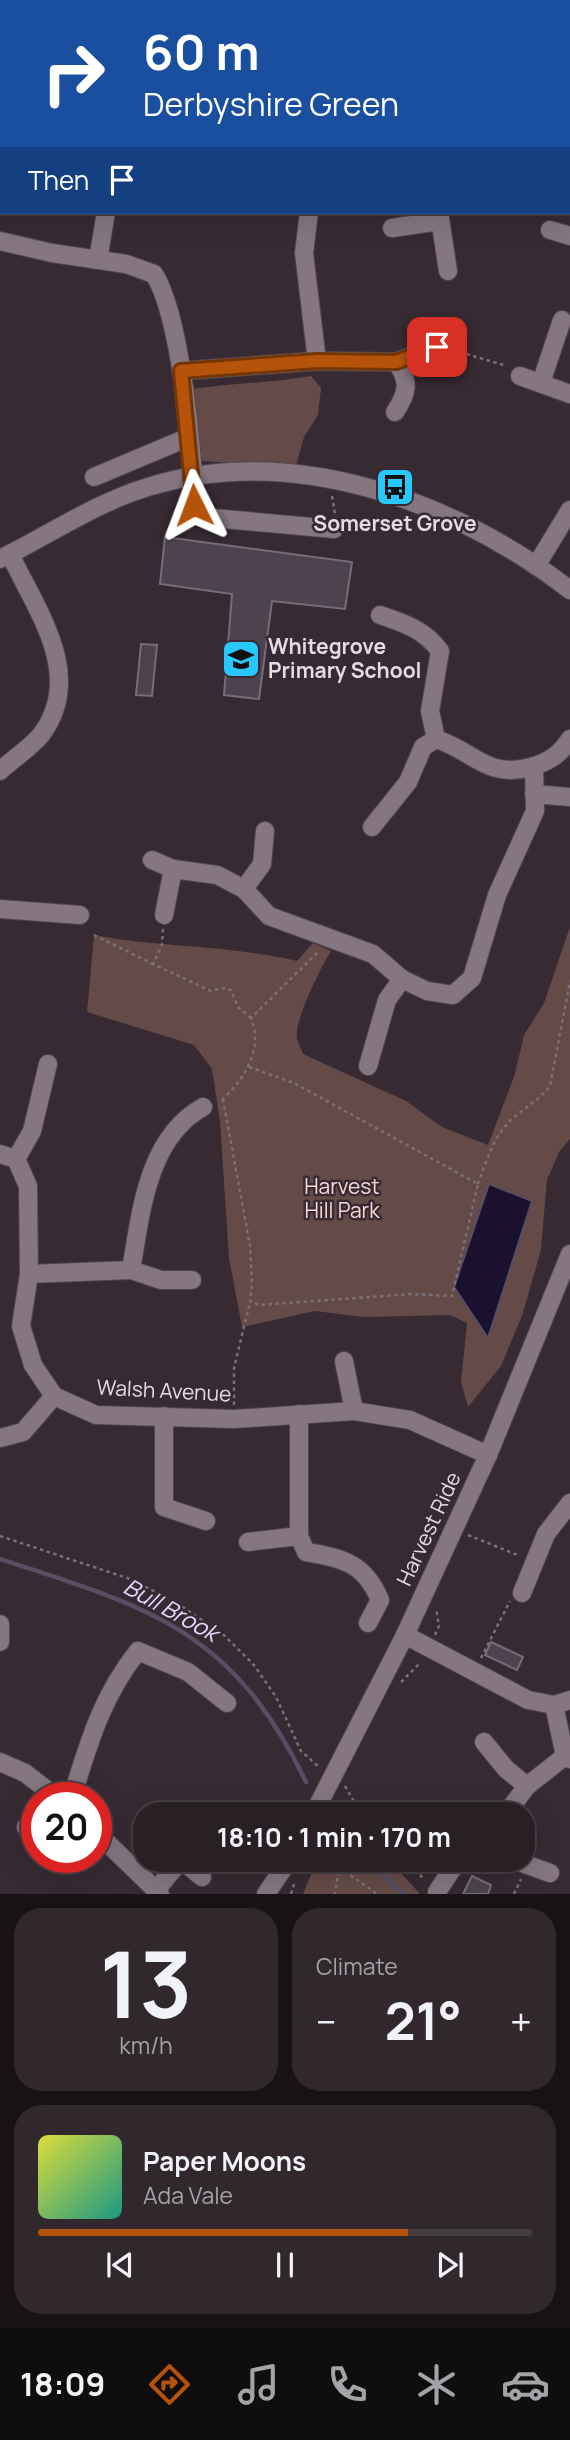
<!DOCTYPE html>
<html lang="en">
<head>
<meta charset="utf-8">
<style>
  body { margin:0; font-family:Manrope,sans-serif; background:#31282e; color:#f1f3f6; height:100vh; display:flex; flex-direction:column; font-size:26px; white-space:nowrap }
  * { box-sizing:border-box; margin:0 }
  p { font-size:23px; color:#a5a3a7 }
  .icon { flex:none; width:38px; height:38px; fill:none; stroke:currentColor; stroke-width:2; stroke-linecap:round; stroke-linejoin:round }
  .map { position:relative; height:1894px; overflow:hidden }
  .sheet { display:flex; flex-direction:column; gap:14px; padding:14px; background:#171215; flex:1 }
  .sheet>* { flex:none }
  .top-card { position:absolute; left:0px; top:0px; width:570px; height:214px; box-shadow:0 7px 28px #0002,0 0 0 2px #453e43; background:#1a4fa0; color:#fff; overflow:hidden }
  .speed { position:absolute; left:21px; top:1782px; display:flex; gap:14px; font-size:35px; font-weight:700; text-align:center }
  .speed>* { display:grid; place-content:center; width:91px; height:91px; border-radius:50%; background:#292026; box-shadow:0 7px 28px #0002,0 0 0 2px #453e43; line-height:1 }
  .speed .limit { border:10px solid #d22; background:#fff; color:#111 }
  .pin { position:absolute; display:grid; place-items:center; width:60px; height:60px; color:#fff; margin:-30px; border-radius:14px; box-shadow:0 4px 10px #0006 }
  .me { position:absolute; width:77px; margin:-38px; rotate:357deg; stroke-linejoin:round; filter:drop-shadow(0 0 5px #0008) }
  .turn { display:flex; align-items:center; gap:24px; height:147px; padding:0 28px; font-size:32px }
  .turn .icon { width:91px; height:91px; stroke-width:2.5 }
  .turn b { display:block; font-size:49px; line-height:60px }
  .then { display:flex; align-items:center; height:66px; padding:0 28px; background:#0003; gap:14px; font-size:26px }
  .big { font-size:52px; font-weight:700; line-height:1.1 }
  .sheet .tile { flex:1; display:flex; flex-direction:column; justify-content:center; gap:10px; min-width:0; padding:0 24px; border-radius:28px; background:#31282e }
  .sheet .dial { align-items:center; gap:0 }
  .dial b { font-size:91px; line-height:1 }
  .song { display:flex; align-items:center; gap:21px }
  .cover { width:84px; height:84px; border-radius:10px; background:linear-gradient(135deg,hsl(60 70% 55%),hsl(170 70% 35%)) }
  .played { height:7px; border-radius:4px; background:linear-gradient(90deg,#b45309 75%,#453e43 75%) }
  .keys { display:flex; justify-content:space-around; direction:ltr }
  .heat { display:flex; justify-content:space-between; align-items:center; font-size:38px; direction:ltr }
  .sheet .tiles { flex:1; display:grid; gap:14px; grid-template-columns:1fr 1fr }
  .tile:last-child { grid-column:span 2 }
  .trip { position:absolute; left:133px; top:1802px; width:402px; height:70px; border-radius:28px; background:#292026; box-shadow:0 7px 28px #0002,0 0 0 2px #453e43; font-weight:700; line-height:70px; text-align:center }
  .dock { display:flex; height:112px; justify-content:space-around; align-items:center; background:#100d0f; color:#a5a3a7 }
  .dock .icon { width:49px; height:49px }
  .dock .on { color:#b45309 }
  .dock b { font-size:32px; color:#f1f3f6 }
  .map>svg:first-child { display:block }
  .green { fill:#644b48 }
  .water { fill:#1a112f; stroke:#574e64; stroke-width:2 }
  .lines { fill:none; stroke-linecap:round; stroke-linejoin:round }
  .stream { stroke:#574e64; stroke-width:4.5 }
  .building { fill:#4c434f; stroke:#766d7a; stroke-width:2 }
  .minor-casing { stroke:#51474e; stroke-width:20 }
  .path { stroke:#7b7077; stroke-width:2.5; stroke-dasharray:3.5 3.5; stroke-linecap:butt }
  .minor { stroke:#85767f; stroke-width:18 }
  .route-casing { stroke:#753606; stroke-width:18 }
  .route { stroke:#b45309; stroke-width:12 }
  .labels { text-anchor:middle; stroke-width:5; stroke-linejoin:round; paint-order:stroke }
  .poi-label { font-size:21px; font-weight:bold; fill:#e4dce1; stroke:#372a32 }
  .park-label { font-size:21px; fill:#f7d8d5; stroke:#372a32 }
  .street-label { font-size:21px; fill:#e4dce1; stroke:#372a32 }
  .water-label { font-size:23px; font-style:italic; fill:#e0d8fe; stroke:#372a32 }
</style>
</head>
<body>
<div class="map">
<svg width="570" height="1894" viewBox="0 0 570 1894">
  <rect width="100%" height="100%" fill="#372a32"/>
  <!-- green -->
  <g class="green">
    <path d="M311,376L321,388L318,415L304,437L296,466L200,461L191,389C232,383 271,383 311,376Z"/>
    <path d="M570,927V1139L559,1152L547,1180L541,1250L523,1313L501,1366L468,1407L461,1382L467,1323L450,1315L363,1317L315,1311L242,1327L229,1258L220,1121L212,1069L194,1045L87,1012L94,935C161,948 231,945 297,961L313,943L331,951C321,967 294,1021 297,1038C298,1043 301,1049 303,1054L406,1101L442,1127L488,1145L515,1074L524,1035L544,1003Z"/>
    <polygon points="317,1860 389,1860 420,1894 303,1894"/>
  </g>
  <!-- water -->
  <polygon class="water" points="489,1184 532,1201 488,1338 454,1287"/>
  <g class="lines">
    <!-- stream -->
    <g class="stream">
      <path d="M0,1559C151,1608 233,1630 306,1782"/>
      <polyline points="366,1860 404,1894"/>
    </g>
  </g>
  <!-- building -->
  <g class="building">
    <polygon points="165,537 352,562 345,609 272,601 259,699 224,695 232,594 160,584"/>
    <polygon points="141,644 157,645 152,696 136,695"/>
    <polygon points="491,1642 523,1657 517,1670 485,1655"/>
    <polygon points="472,1876 491,1885 488,1894 463,1894"/>
  </g>
  <g class="lines">
    <defs>
      <g id="minor">
        <polyline points="138,0 140,2"/>
        <polyline points="273,0 273,2"/>
        <polyline points="393,2 393,0"/>
        <polyline points="468,2 469,0"/>
        <polyline points="0,142 2,142"/>
        <polyline points="309,212 304,253 317,361"/>
        <polyline points="439,212 448,271"/>
        <polyline points="392,228 440,221"/>
        <polyline points="550,230 570,236"/>
        <path d="M0,241L52,253L126,264L154,274C180,314 194,455 194,505L202,517L334,529"/>
        <polyline points="98,260 106,212"/>
        <polyline points="181,371 317,361 396,362 437,347"/>
        <polyline points="520,376 570,394"/>
        <polyline points="541,383 562,320"/>
        <path d="M395,412C408,393 410,380 396,362"/>
        <polyline points="94,477 189,437"/>
        <path d="M0,559C49,535 95,503 148,487C293,442 454,501 570,590"/>
        <polyline points="536,566 570,510"/>
        <path d="M380,615C404,623 425,630 440,651L430,711L436,739"/>
        <path d="M0,771C13,759 30,748 41,735C86,675 36,610 10,554"/>
        <polyline points="534,794 570,797"/>
        <path d="M372,827L408,782L423,747L436,739C474,751 486,779 531,767C548,762 560,755 570,739"/>
        <polyline points="152,860 173,869 217,875 244,889 269,916 373,954 402,979 427,991 453,995 472,978 497,895 535,811 534,766"/>
        <polyline points="244,889 262,864 265,831"/>
        <polyline points="0,909 80,915"/>
        <polyline points="164,915 173,869"/>
        <polyline points="368,1066 387,1000 402,979"/>
        <polyline points="0,1154 16,1159 28,1186 29,1274 21,1326 33,1365 54,1396 96,1415 234,1419 354,1411 410,1420 488,1455"/>
        <polyline points="16,1159 32,1131 48,1064"/>
        <polyline points="131,1270 161,1280 192,1280"/>
        <path d="M29,1274L131,1270C141,1213 147,1138 203,1107"/>
        <polyline points="344,1361 354,1411"/>
        <path d="M299,1414V1536L306,1552C344,1558 365,1564 380,1600L368,1623"/>
        <polyline points="164,1416 164,1507 206,1521"/>
        <polyline points="0,1438 23,1432 54,1396"/>
        <polyline points="248,1542 299,1536"/>
        <polyline points="522,1593 546,1534 570,1503"/>
        <polyline points="0,1624 0,1642"/>
        <polyline points="405,1635 528,1700 554,1705 570,1700"/>
        <polyline points="554,1705 565,1756 570,1759"/>
        <polyline points="484,1742 506,1769 527,1786"/>
        <polyline points="0,1762 25,1773 56,1797"/>
        <path d="M72,1797C89,1742 102,1696 138,1651L188,1672L227,1703"/>
        <polyline points="313,1815 405,1635 488,1455 570,1254"/>
        <polyline points="505,1815 527,1786 565,1756"/>
        <polyline points="26,1827 37,1828"/>
        <polyline points="96,1832 160,1894"/>
        <polyline points="181,1860 202,1877"/>
        <polyline points="514,1860 550,1873"/>
        <polyline points="156,1890 181,1860"/>
        <polyline points="437,1892 458,1860"/>
        <polyline points="266,1894 289,1860"/>
      </g>
    </defs>
    <!-- minor casing -->
    <use href="#minor" class="minor-casing"/>
    <!-- path -->
    <g class="path">
      <polyline points="453,350 507,366"/>
      <polyline points="332,496 335,514"/>
      <polyline points="163,929 162,945 153,964 211,991 221,988 231,990 238,1007 251,1018"/>
      <polyline points="94,935 153,964"/>
      <polyline points="223,1099 250,1246 252,1283 250,1301 259,1305 410,1294 452,1296 478,1184 294,1083 249,1067"/>
      <path d="M222,1100C244,1079 264,1049 251,1018L318,952"/>
      <path d="M478,1184C485,1164 493,1139 508,1123C521,1109 538,1102 550,1086L570,981"/>
      <polyline points="234,1405 234,1368 250,1302"/>
      <polyline points="468,1535 520,1556"/>
      <polyline points="0,1536 130,1579 177,1603 225,1636 254,1665 276,1697 301,1751 320,1768"/>
      <polyline points="435,1635 439,1626 436,1608"/>
      <polyline points="481,1658 510,1601"/>
      <polyline points="401,1682 421,1662"/>
      <polyline points="345,1786 362,1815"/>
      <polyline points="332,1860 339,1867 335,1894"/>
      <polyline points="405,1860 425,1880"/>
      <polyline points="339,1867 377,1894"/>
      <polyline points="291,1894 294,1884"/>
      <polyline points="514,1894 521,1879"/>
    </g>
    <!-- minor -->
    <use href="#minor" class="minor"/>
  </g>
  <g class="lines">
    <defs>
      <polyline id="route" points="194,505 181,371 317,361 396,362 437,347"/>
    </defs>
    <!-- route casing -->
    <use href="#route" class="route-casing"/>
    <!-- route -->
    <use href="#route" class="route"/>
  </g>
  <!-- icons -->
  <defs>
    <symbol id="bus-square" viewBox="-11 -11 22 22"><rect x="-9" y="-9" width="18" height="18" rx="4" fill="#28c8ff" stroke="#372a32"/><path d="M-5-6H5V4H4V6H2V4H-2V6H-4V4H-5ZM-3.5-4V0h7V-4ZM-3.5 1.2v1.5H-2V1.2ZM2 1.2v1.5H3.5V1.2Z" fill="#111"/></symbol>
    <symbol id="school-square" viewBox="-11 -11 22 22"><rect x="-9" y="-9" width="18" height="18" rx="4" fill="#28c8ff" stroke="#372a32"/><path d="M0-5L7-2L0 1L-7-2ZM-4 1L0 2.5L4 1V4Q0 6-4 4Z" fill="#111"/></symbol>
  </defs>
  <g fill-rule="evenodd">
    <use href="#bus-square" x="373" y="465" width="44" height="44"/>
    <use href="#school-square" x="219" y="637" width="44" height="44"/>
  </g>
  <g class="labels">
    <!-- poi labels -->
    <g class="poi-label">
      <text x="395" y="531">Somerset Grove</text>
      <text x="268" y="654" text-anchor="start">Whitegrove<tspan x="268" dy="24">Primary School</tspan></text>
    </g>
    <!-- park labels -->
    <g class="park-label">
      <text x="342" y="1194">Harvest<tspan x="342" dy="24">Hill Park</tspan></text>
    </g>
    <!-- street labels -->
    <g class="street-label">
      <text transform="translate(164 1391) rotate(3)" y="7">Walsh Avenue</text>
      <text transform="translate(429 1529) rotate(-65)" y="7">Harvest Ride</text>
    </g>
    <!-- water labels -->
    <g class="water-label">
      <text transform="translate(171 1610) rotate(29)" y="8">Bull Brook</text>
    </g>
  </g>
</svg>
<div class="speed"><div class="limit">20</div></div>
<div class="pin" style="left:437px;top:347px;background:#d93025"><svg class="icon" aria-label="arrive" viewBox="0 0 24 24"><path d="M6 21V4h12l-3 4 3 4H6"/></svg></div>
<svg class="me" style="left:194px;top:505px" viewBox="-20 -20 40 40"><path d="M0-17L14 15 0 8-14 15z" fill="#b45309" stroke="#fff" stroke-width="4"/></svg>
<div class="trip">18:10 · 1 min · 170 m</div>
<div class="top-card">
<div class="turn"><svg class="icon" aria-label="right" viewBox="0 0 24 24"><path d="M7 20v-9h11M14 6l5 5-5 5"/></svg><div><b>60 m</b>Derbyshire Green</div></div>
<div class="then">Then<svg class="icon" aria-label="arrive" viewBox="0 0 24 24"><path d="M6 21V4h12l-3 4 3 4H6"/></svg></div>
</div>
</div>
<section class="sheet">
<div class="tiles">
<div class="tile dial"><b>13</b><p>km/h</p></div>
<div class="tile"><p>Climate</p>
<div class="heat"><a>−</a><b class="big">21°</b><a>+</a></div>
</div>
<div class="tile">
<div class="song"><i class="cover"></i><div><b>Paper Moons</b><p>Ada Vale</p></div></div>
<div class="played"></div>
<div class="keys"><svg class="icon" aria-label="previous" viewBox="0 0 24 24"><path d="M18 5L8 12l10 7zM5 5v14"/></svg><svg class="icon" aria-label="pause" viewBox="0 0 24 24"><path d="M8 5v14M16 5v14"/></svg><svg class="icon" aria-label="next" viewBox="0 0 24 24"><path d="M6 5l10 7-10 7zM19 5v14"/></svg></div>
</div>
</div>
</section>
<nav class="dock">
<b>18:09</b>
<svg class="icon on" aria-label="directions" viewBox="0 0 24 24"><path d="M12 3l9 9-9 9-9-9zM9 14v-3h6M13 9l2 2-2 2"/></svg>
<svg class="icon" aria-label="music" viewBox="0 0 24 24"><path d="M9 18V5l10-2v13"/><circle cx="6" cy="18" r="3"/><circle cx="16" cy="16" r="3"/></svg>
<svg class="icon" aria-label="phone" viewBox="0 0 24 24"><path d="M5 4h4l2 5-3 2q2 4 5 5l2-3 5 2v4C11 20 4 13 5 4z"/></svg>
<svg class="icon" aria-label="climate" viewBox="0 0 24 24"><path d="M12 3v18M4 7l16 10M4 17L20 7"/></svg>
<svg class="icon" aria-label="car" viewBox="0 0 24 24"><path d="M5 17H2v-5l4-1 3-4h7l3 4 3 1v5h-3M9 17h6M6 11h13"/><circle cx="7" cy="17" r="2"/><circle cx="17" cy="17" r="2"/></svg>
</nav>
</body>
</html>
